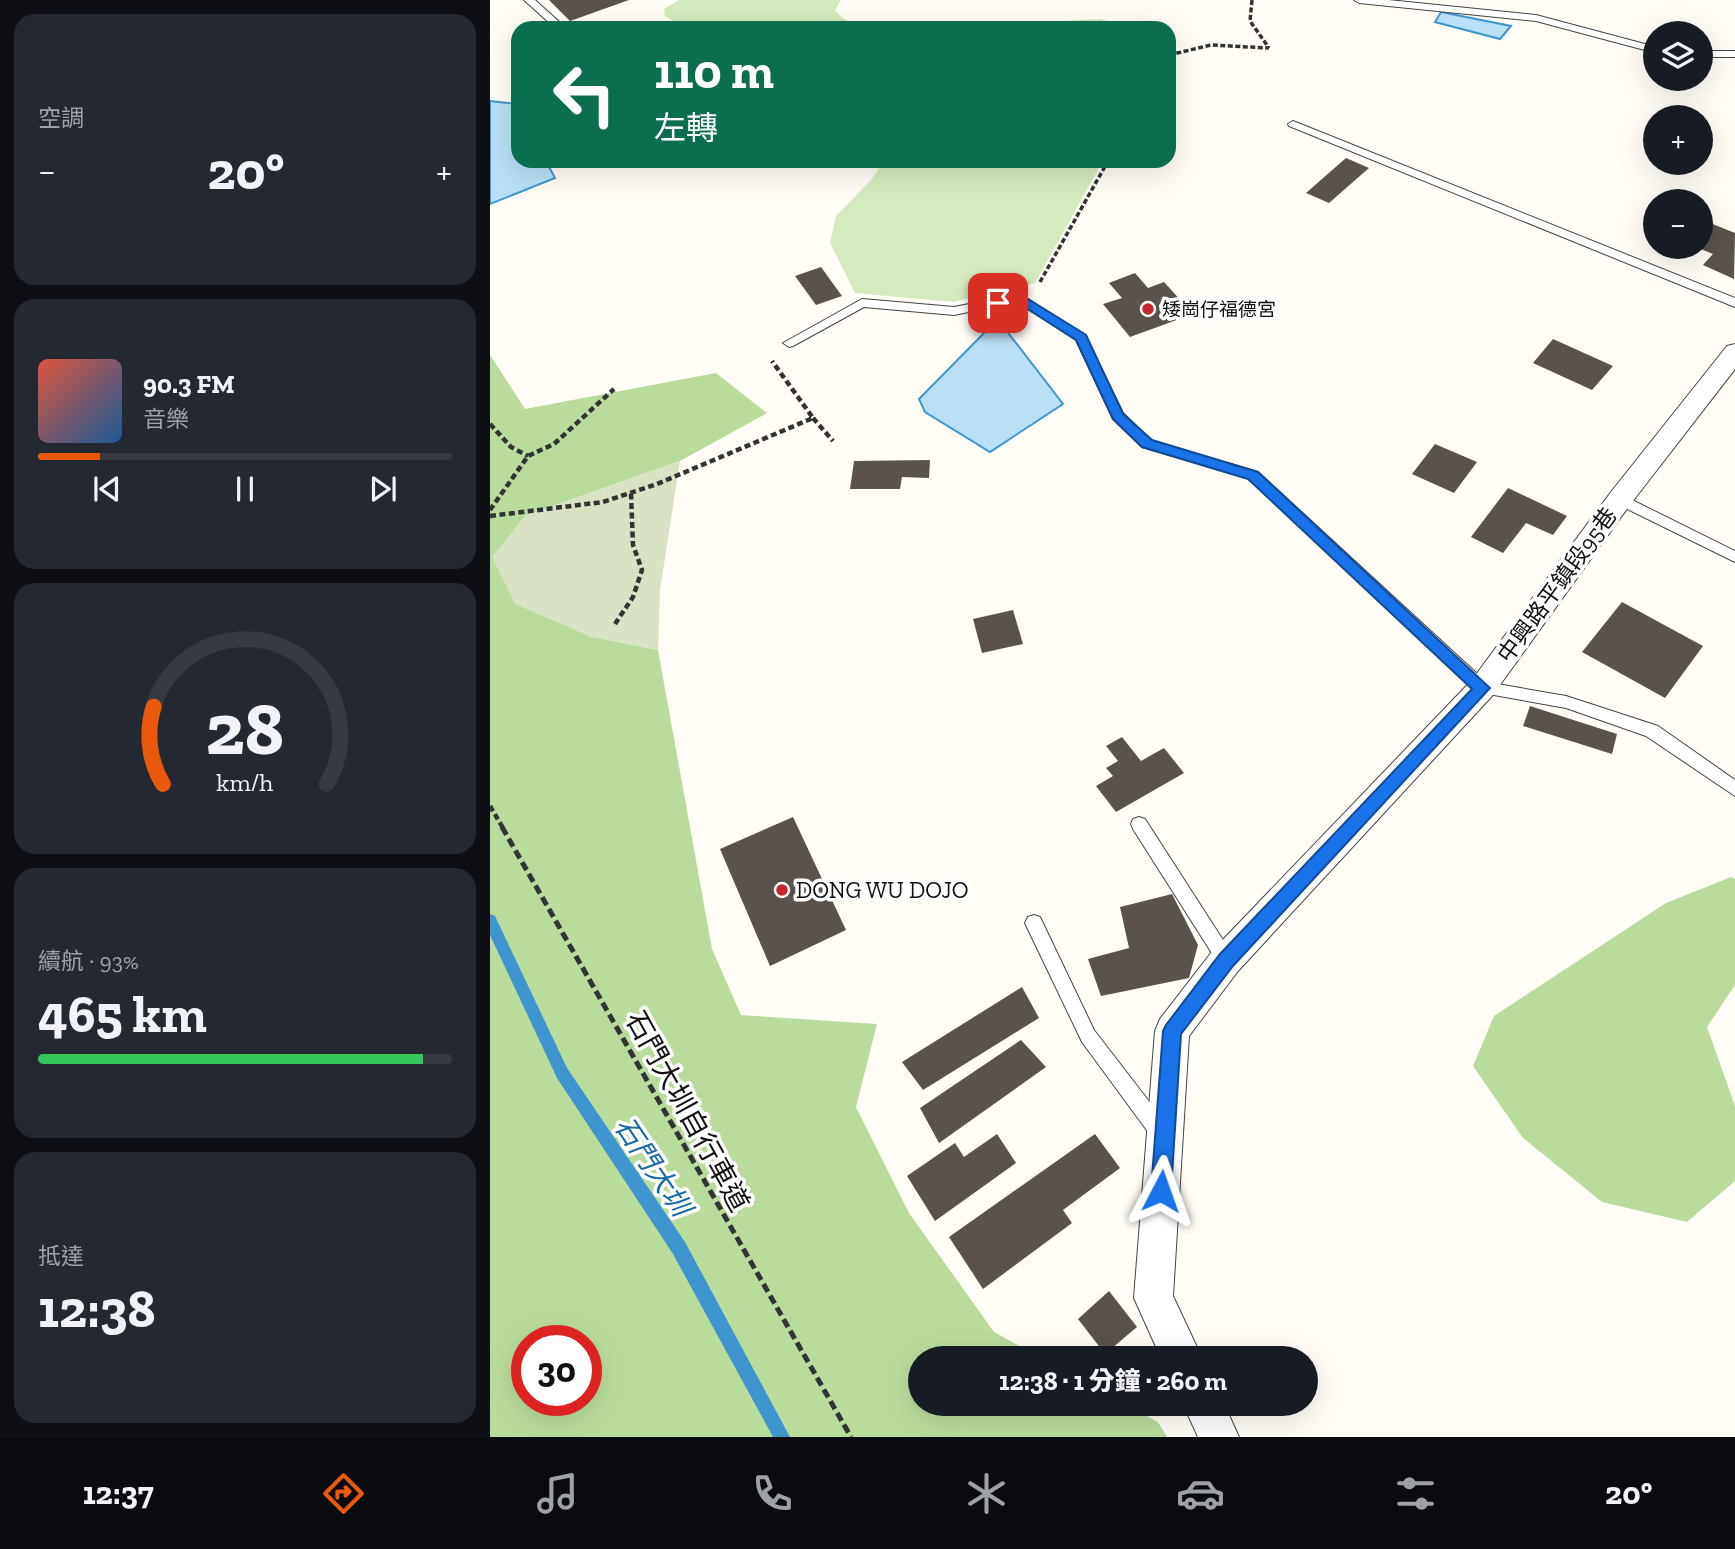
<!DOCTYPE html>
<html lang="zh-TW">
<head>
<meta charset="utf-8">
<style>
  body { margin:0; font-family:"Zilla Slab","Noto Sans TC",serif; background:#242831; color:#f1f3f6; height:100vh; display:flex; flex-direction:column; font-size:26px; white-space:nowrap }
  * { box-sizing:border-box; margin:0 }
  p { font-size:23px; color:#9ea1a6 }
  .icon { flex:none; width:38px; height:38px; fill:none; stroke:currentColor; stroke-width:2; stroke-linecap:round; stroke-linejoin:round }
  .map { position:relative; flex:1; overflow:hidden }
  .drawer { display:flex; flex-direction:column; gap:14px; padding:14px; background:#0d0f14; width:490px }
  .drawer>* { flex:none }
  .guide { position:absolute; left:21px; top:21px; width:665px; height:147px; border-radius:21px; box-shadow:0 7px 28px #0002; background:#0b6e4f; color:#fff; overflow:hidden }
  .buttons { position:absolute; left:1153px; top:21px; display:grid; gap:14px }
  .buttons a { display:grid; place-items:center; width:70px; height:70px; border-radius:50%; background:#171b24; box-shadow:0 7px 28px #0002; font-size:35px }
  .speed { position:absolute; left:21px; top:1325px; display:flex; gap:14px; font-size:35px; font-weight:700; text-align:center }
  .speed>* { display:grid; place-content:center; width:91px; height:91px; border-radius:50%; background:#171b24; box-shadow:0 7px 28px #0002; line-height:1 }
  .speed .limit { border:10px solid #d22; background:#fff; color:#111 }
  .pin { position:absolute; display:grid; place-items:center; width:60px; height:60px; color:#fff; margin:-30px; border-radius:14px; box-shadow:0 4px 10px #0006 }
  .me { position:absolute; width:77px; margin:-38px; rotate:4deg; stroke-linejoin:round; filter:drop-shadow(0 0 5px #0008) }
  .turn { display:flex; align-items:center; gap:24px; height:147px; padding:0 28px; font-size:32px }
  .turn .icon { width:91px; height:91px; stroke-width:2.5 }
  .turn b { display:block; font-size:49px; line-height:60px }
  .big { font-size:52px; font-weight:800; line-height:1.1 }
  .drawer .tile { flex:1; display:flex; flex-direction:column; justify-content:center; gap:10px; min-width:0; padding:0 24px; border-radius:21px; background:#242831 }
  .drawer .dial { align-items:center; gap:0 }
  .dial svg { height:182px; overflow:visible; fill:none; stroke:#363941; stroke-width:7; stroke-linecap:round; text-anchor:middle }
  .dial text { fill:#f1f3f6; stroke:none }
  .song { display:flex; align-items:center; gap:21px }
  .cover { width:84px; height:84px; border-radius:10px; background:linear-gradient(135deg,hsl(10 70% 55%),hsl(210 70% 35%)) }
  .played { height:7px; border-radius:4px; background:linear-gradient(90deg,#ea580c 15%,#363941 15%) }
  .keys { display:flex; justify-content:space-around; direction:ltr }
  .heat { display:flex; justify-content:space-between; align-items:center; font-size:38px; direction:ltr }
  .charge { height:10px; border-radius:5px; background:linear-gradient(90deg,#34c759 93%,#363941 0) }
  .trip { position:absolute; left:418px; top:1346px; width:410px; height:70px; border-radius:35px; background:#171b24; box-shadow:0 7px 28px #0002; font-weight:800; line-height:70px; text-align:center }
  .tabs { display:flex; height:112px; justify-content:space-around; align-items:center; background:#090b0e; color:#9ea1a6 }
  .tabs .icon { width:49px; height:49px }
  .tabs .active { color:#ea580c }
  .tabs b { font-size:32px; color:#f1f3f6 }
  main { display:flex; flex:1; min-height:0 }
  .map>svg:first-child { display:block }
  .green { fill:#d5ebbd }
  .forest { fill:#b9dc9c; fill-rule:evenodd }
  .cemetery { fill:#d9e3c4 }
  .water { fill:#b9e0f7; stroke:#3f96cf; stroke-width:2 }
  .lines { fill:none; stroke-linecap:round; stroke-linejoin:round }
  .stream { fill:#3f96cf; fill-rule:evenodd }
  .building { fill:#5a524d }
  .lane-casing { stroke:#444; stroke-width:2 }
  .street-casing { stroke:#444; stroke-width:2 }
  .path-far2 { stroke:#333; stroke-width:3.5; stroke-dasharray:5 2.5; stroke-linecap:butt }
  .path-far1 { stroke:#333; stroke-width:4.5; stroke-dasharray:6 3.5; stroke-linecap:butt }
  .path { stroke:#333; stroke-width:5; stroke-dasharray:9 4.5; stroke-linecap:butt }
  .lane { fill:#fff; fill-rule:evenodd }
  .street { fill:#fff; fill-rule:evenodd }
  .route { fill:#1a73e8; stroke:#114b97; stroke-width:2 }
  .poi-dot { fill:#c4262e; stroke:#fff; stroke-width:2.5 }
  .labels { text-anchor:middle; stroke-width:7; stroke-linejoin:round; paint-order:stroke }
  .far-poi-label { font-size:19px; fill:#111; stroke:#fff; text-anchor:start }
  .street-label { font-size:23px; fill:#111; stroke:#fff }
  .poi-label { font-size:23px; fill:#111; stroke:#fff; text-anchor:start }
  .near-street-label { font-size:28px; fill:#111; stroke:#fff }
  .near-water-label { font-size:28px; font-style:italic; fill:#1768a6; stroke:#fff }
</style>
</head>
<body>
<main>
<section class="drawer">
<div class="tile"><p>空調</p>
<div class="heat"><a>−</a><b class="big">20°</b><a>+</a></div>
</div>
<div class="tile">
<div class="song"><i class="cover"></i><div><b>90.3 FM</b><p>音樂</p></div></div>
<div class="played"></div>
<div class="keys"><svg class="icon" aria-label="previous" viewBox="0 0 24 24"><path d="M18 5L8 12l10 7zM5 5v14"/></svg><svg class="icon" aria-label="pause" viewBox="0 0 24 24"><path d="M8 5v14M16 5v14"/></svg><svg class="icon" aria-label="next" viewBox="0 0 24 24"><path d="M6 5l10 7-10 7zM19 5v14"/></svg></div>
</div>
<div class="tile dial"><svg viewBox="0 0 100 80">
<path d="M14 69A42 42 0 1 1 86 69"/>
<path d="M14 69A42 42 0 0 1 10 35" stroke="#ea580c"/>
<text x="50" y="56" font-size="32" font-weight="700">28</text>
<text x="50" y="72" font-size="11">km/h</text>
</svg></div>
<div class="tile"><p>續航 · 93%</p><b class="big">465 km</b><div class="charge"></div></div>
<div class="tile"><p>抵達</p><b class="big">12:38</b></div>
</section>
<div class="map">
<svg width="1245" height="1437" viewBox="0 0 1245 1437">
  <rect width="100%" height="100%" fill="#fffdf5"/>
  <!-- green -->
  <g class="green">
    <path d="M189,0H351L345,10C355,23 366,25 382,28H194L175,16L174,9Z"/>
    <polygon points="610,19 647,28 442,28"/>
    <polygon points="394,161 613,161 545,283 463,302 365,293 340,243 346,216 382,179"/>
  </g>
  <!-- forest -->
  <g class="forest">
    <path d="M0,355L35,409L226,373L277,413L190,461L35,516L99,636L168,650L222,949L251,1015L387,1024L366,1107L419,1213L504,1332L551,1358H430V1404H634L668,1422L677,1437H0ZM37,1340H96V1400H37Z"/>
    <polygon points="1241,877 1245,879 1245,985 1217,1027 1245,1106 1245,1181 1197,1222 1112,1202 1033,1138 983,1066 1004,1016 1176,903"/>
  </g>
  <!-- cemetery -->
  <polygon class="cemetery" points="190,461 170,590 168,650 99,636 25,604 2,557 35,516"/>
  <!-- water -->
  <g class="water">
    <polygon points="951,12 1021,26 1010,39 945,22"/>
    <polygon points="0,101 26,104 28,161 56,161 65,178 0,204"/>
    <polygon points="516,330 573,404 500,452 435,412 429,399 496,331"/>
  </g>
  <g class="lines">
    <!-- stream -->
    <polygon class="stream" points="0,914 5,916 77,1068 195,1242 300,1437 283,1437 183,1254 67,1078 0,935"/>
  </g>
  <!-- building -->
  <g class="building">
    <polygon points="59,0 139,0 80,21"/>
    <polygon points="856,158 879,168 839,203 816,193"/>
    <polygon points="1220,223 1245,233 1244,279 1213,265 1223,254 1206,247 1211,247 1211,233"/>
    <polygon points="331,267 352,296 326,305 305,276"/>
    <polygon points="645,273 658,288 674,282 703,314 640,337 613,304 632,298 619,283"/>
    <polygon points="1063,339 1123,366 1102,390 1043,363"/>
    <polygon points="945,444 987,462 964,493 922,474"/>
    <polygon points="440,460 439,478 412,477 410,489 360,489 364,461"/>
    <polygon points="1018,488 1077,516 1063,535 1036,523 1013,553 981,537"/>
    <polygon points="1132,602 1213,646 1175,698 1092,652"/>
    <polygon points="523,610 533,644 492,653 483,619"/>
    <polygon points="1040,706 1127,734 1122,754 1033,726"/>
    <polygon points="632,737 651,761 674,748 694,773 626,812 606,786 623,776 616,768 628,761 616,746"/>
    <polygon points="303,817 356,930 280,966 230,849"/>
    <polygon points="682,894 708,945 699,978 611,996 598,959 639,948 630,907"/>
    <polygon points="532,987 549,1018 433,1090 412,1062"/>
    <polygon points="531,1040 556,1067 449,1143 430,1108"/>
    <polygon points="507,1134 526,1163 445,1221 417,1176 465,1143 474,1157"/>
    <polygon points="605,1134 630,1168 573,1210 582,1223 493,1289 459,1237"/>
    <polygon points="619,1291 647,1327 615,1354 588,1319"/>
  </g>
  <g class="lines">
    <defs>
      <g id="lane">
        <polygon points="34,0 45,0 76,28 65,28"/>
        <polygon points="864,0 898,0 1046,15 1166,47 1166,53 1046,21 869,3"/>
        <rect x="1211" y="51" width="34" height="6"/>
        <polygon points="803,121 1245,298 1245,307 799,126 798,124"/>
        <polygon points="530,294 595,335 633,413 662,441 768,472 996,682 1076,696 1168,726 1245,780 1245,796 1156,736 1076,708 987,692 758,478 652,447 623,419 586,340 528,302 464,315 374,307 303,346 299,347 293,343 372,299 464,307"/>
        <polygon points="1130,494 1245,551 1245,562 1125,503 1123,499"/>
        <polygon points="649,817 655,819 742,954 745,960 742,966 736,968 730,966 643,829 641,824 643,819"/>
        <polygon points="544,915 550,917 604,1030 678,1126 681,1133 678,1140 671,1143 664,1140 592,1042 535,923 538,917"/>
      </g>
      <g id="street">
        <polygon points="1245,344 1245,369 1139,506 1002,696 748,971 699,1036 683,1296 712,1358 671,1358 644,1298 665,1031 670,1019 724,949 982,680 1121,492 1237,346"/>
        <polygon points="693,1404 734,1404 749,1437 708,1437"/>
      </g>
    </defs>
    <!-- lane casing -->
    <use href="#lane" class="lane-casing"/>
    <!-- street casing -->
    <use href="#street" class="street-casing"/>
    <!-- path-far2 -->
    <g class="path-far2">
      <polyline points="762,0 760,21 779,48"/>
      <polyline points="679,55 721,45 779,48"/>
      <polyline points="550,282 618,161"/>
    </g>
    <!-- path-far1 -->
    <g class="path-far1">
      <polyline points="323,418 343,441"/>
      <polyline points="0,424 21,447 38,456"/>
      <polyline points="0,510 38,456 64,444 124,389"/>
      <polyline points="0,516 113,502 167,484 323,418 282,361"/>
      <polyline points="125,624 143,597 152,570 143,545 141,493"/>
      <polyline points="0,806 13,828"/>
    </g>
    <!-- path -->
    <polyline class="path" points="12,827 361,1437"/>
    <!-- lane -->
    <use href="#lane" class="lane"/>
    <!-- street -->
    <use href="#street" class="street"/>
  </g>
  <!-- route -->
  <polygon class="route" points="530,294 596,335 633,414 662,440 768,472 1000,688 743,966 691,1034 681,1191 678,1198 671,1201 664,1198 661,1191 673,1031 676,1025 730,954 982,689 758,479 652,447 623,419 586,340 528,303 508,307 502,303 504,300"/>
  <!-- markers -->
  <g class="poi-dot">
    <circle cx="658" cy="309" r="7"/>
    <circle cx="292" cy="890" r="7"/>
  </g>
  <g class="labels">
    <!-- far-poi labels -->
    <g class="far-poi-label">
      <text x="672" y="316">矮崗仔福德宮</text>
    </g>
    <!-- street labels -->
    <g class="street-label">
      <text transform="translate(1067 585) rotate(-54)" y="8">中興路平鎮段95巷</text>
    </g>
    <!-- poi labels -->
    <g class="poi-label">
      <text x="306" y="898">DONG WU DOJO</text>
    </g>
    <!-- near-street labels -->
    <g class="near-street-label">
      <text transform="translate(198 1111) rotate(61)" y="10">石門大圳自行車道</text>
    </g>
    <!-- near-water labels -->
    <g class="near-water-label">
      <text transform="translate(163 1166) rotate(56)" y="10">石門大圳</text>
    </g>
  </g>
</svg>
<div class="buttons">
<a><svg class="icon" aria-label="layers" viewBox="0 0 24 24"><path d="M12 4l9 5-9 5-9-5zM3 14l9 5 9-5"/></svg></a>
<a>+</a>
<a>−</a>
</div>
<div class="speed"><div class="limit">30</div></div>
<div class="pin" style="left:508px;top:303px;background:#d93025"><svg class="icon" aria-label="arrive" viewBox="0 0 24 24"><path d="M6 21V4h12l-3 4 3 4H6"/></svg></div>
<svg class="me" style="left:671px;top:1191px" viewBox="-20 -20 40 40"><path d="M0-17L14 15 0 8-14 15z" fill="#1a73e8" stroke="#fff" stroke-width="4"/></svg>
<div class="trip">12:38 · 1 分鐘 · 260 m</div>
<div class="guide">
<div class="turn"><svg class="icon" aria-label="left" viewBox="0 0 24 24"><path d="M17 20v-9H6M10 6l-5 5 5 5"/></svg><div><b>110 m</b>左轉</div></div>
</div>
</div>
</main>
<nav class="tabs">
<b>12:37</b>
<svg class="icon active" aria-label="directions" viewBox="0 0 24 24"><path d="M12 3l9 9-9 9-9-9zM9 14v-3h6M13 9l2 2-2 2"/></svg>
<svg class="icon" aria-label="music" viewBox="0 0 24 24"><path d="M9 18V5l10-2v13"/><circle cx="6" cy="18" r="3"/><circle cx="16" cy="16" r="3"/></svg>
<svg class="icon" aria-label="phone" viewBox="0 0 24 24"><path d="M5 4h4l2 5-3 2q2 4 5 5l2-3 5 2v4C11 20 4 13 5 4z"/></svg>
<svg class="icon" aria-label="climate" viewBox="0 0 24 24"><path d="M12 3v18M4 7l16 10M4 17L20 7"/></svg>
<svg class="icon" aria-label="car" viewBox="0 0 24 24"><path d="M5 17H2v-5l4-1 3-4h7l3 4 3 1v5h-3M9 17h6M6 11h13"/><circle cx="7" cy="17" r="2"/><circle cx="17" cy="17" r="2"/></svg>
<svg class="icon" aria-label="filters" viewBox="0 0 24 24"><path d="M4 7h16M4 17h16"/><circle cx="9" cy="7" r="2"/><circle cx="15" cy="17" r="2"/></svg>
<b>20°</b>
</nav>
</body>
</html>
